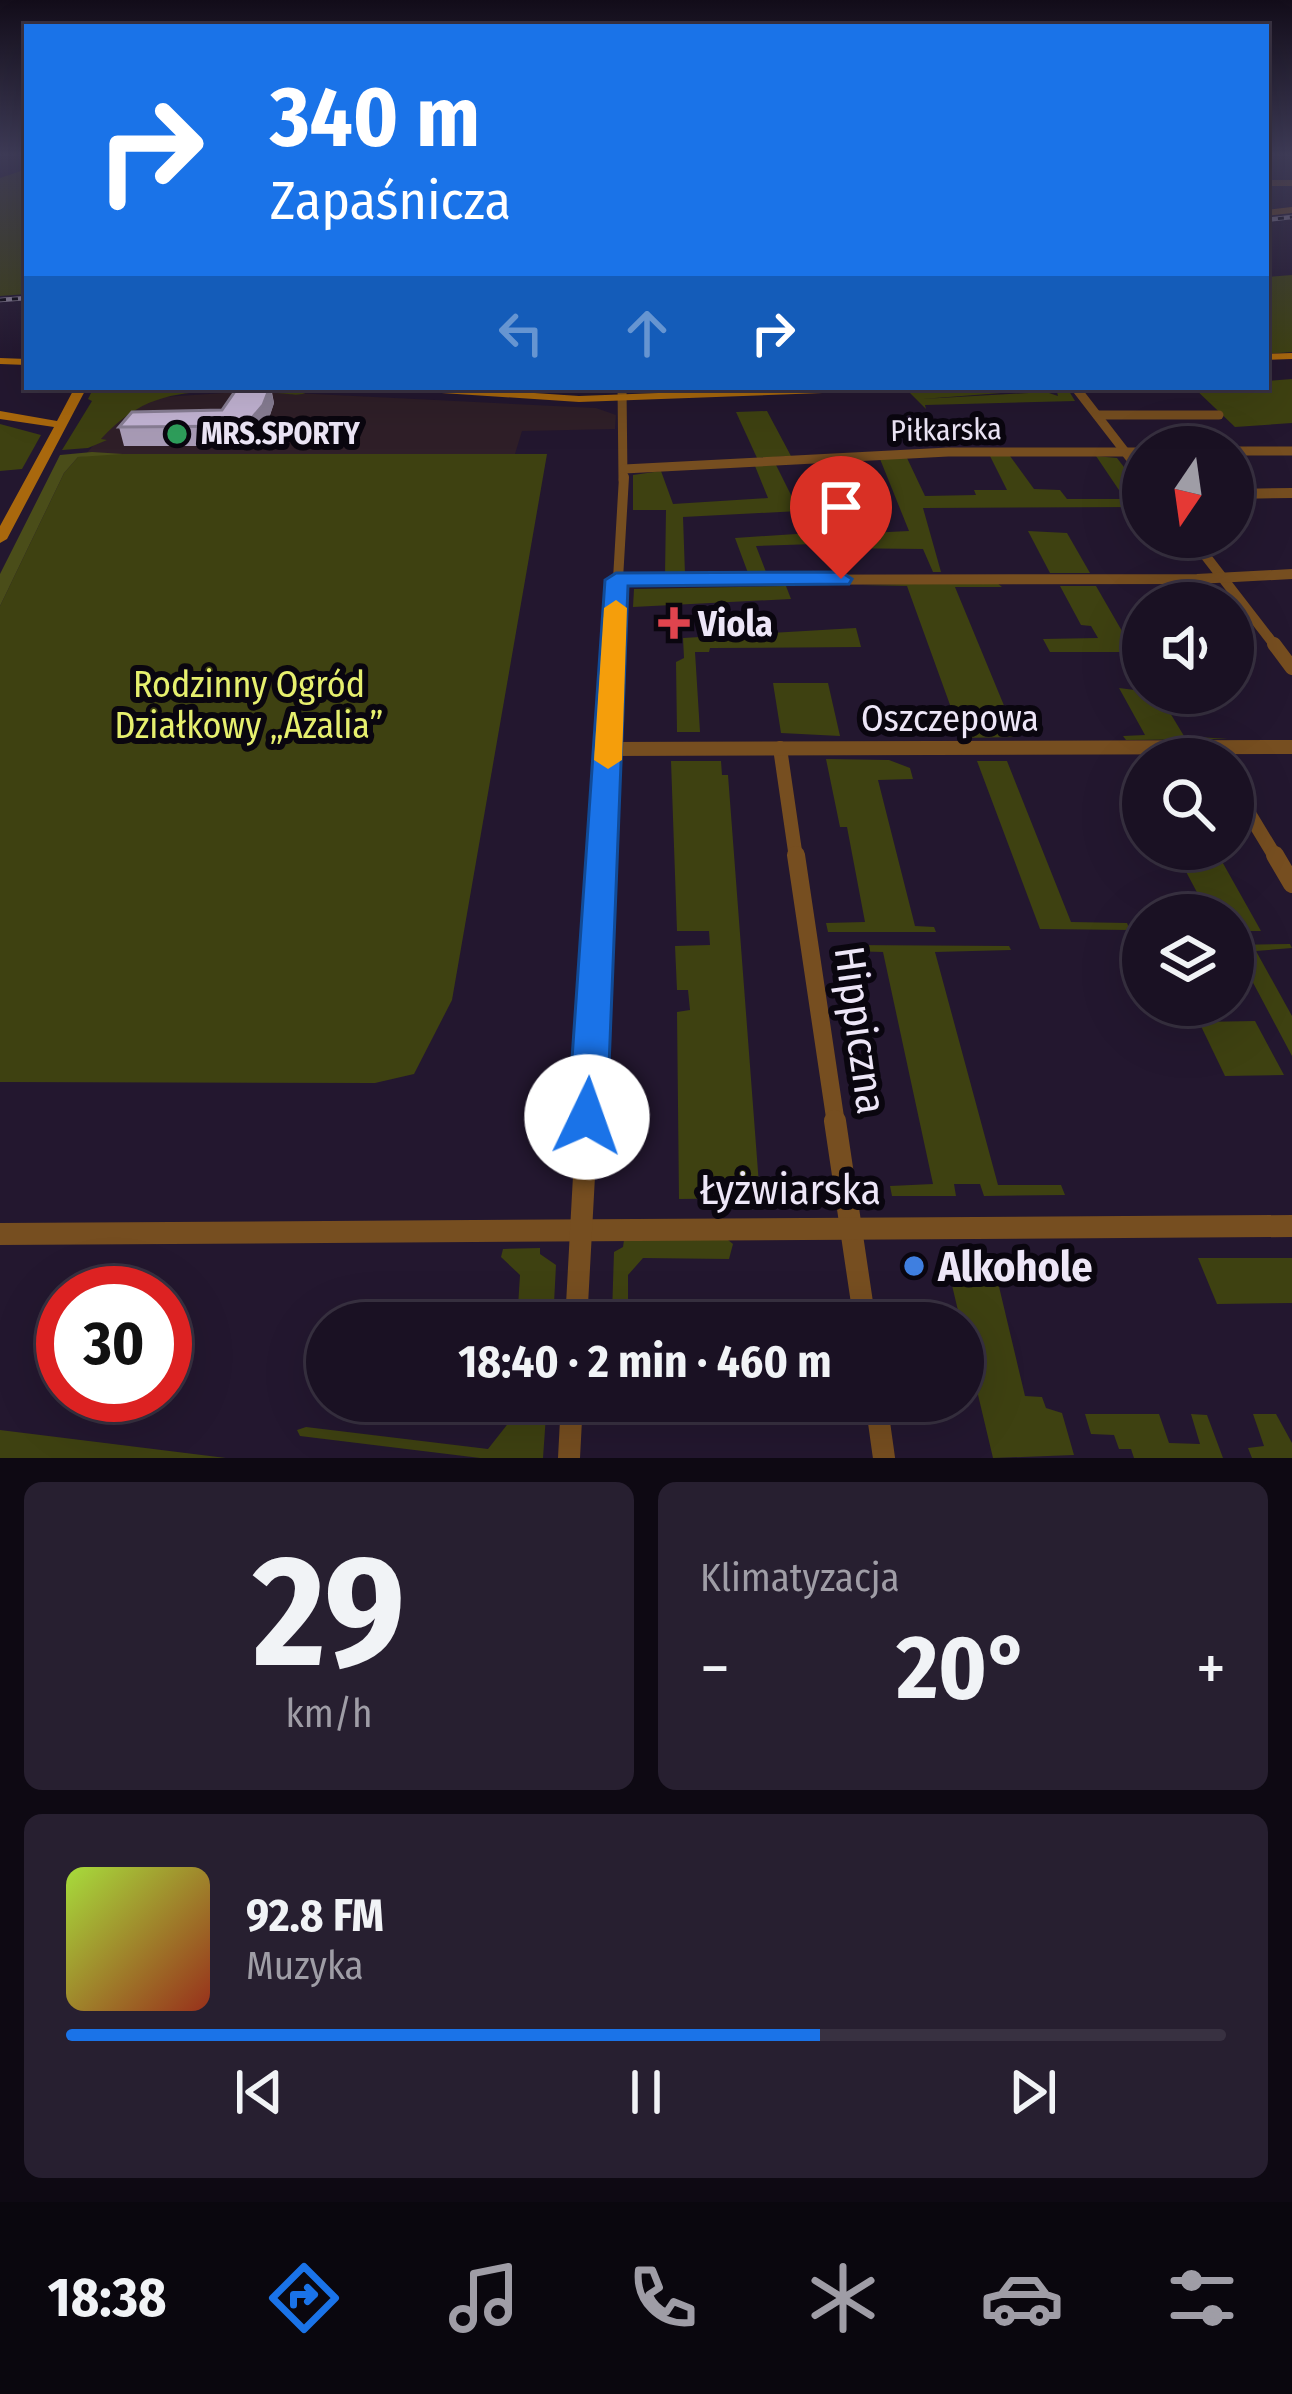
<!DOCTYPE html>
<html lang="pl">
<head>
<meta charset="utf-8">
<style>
  body { margin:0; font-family:"Fira Sans Condensed",sans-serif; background:#271f30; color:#f1f3f6; height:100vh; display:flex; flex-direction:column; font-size:45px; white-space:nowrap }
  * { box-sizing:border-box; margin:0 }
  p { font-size:39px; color:#9f9da6 }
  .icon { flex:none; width:66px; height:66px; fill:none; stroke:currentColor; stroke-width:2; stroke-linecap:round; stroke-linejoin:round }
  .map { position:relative; height:1458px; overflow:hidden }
  .side { display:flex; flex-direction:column; gap:24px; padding:24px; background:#0e0913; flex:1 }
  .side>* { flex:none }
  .hud { position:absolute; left:24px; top:24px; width:1245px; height:366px; border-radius:0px; box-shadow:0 12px 48px #0002,0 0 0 3px #383141; background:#1a73e8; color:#fff; overflow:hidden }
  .needle { width:78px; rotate:193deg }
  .tools { position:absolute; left:1122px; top:426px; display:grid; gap:24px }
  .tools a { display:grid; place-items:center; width:132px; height:132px; border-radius:50%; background:#1a1123; box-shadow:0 12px 48px #0002,0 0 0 3px #383141; font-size:60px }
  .speed { position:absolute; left:36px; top:1266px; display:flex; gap:24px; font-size:60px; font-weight:700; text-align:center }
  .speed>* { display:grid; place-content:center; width:156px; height:156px; border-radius:50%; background:#1a1123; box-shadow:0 12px 48px #0002,0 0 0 3px #383141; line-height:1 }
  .speed .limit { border:18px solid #d22; background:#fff; color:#111 }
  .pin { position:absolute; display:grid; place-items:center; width:102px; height:102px; color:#fff; margin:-123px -51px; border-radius:50% 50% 50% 0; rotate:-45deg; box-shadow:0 0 12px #0007 }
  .pin .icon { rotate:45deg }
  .me { position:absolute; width:132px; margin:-66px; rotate:3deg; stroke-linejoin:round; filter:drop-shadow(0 0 9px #0008) }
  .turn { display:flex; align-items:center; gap:42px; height:252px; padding:0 48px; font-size:54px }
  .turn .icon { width:156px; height:156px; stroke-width:2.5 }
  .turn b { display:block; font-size:84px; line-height:102px }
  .lanes { display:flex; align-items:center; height:114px; padding:0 48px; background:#0003; justify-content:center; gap:60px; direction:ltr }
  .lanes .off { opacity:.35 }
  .big { font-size:90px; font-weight:700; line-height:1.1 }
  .side .widget { flex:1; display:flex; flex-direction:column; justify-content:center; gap:18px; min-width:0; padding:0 42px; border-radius:18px; background:#271f30 }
  .side .dial { align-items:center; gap:0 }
  .dial b { font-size:156px; line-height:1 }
  .song { display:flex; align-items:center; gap:36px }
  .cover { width:144px; height:144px; border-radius:18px; background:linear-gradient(135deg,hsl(80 70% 55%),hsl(10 70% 35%)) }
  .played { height:12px; border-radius:6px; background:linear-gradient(90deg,#1a73e8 65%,#383141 65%) }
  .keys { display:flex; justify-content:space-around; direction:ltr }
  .heat { display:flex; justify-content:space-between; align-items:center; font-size:66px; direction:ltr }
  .side .tiles { flex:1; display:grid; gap:24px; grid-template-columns:1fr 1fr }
  .widget:last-child { grid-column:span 2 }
  .trip { position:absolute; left:306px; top:1302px; width:678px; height:120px; border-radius:60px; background:#1a1123; box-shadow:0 12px 48px #0002,0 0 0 3px #383141; font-weight:700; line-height:120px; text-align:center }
  .tabs { display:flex; height:192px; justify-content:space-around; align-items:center; background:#0a070e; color:#9f9da6 }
  .tabs .icon { width:84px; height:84px }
  .tabs .current { color:#1a73e8 }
  .tabs b { font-size:54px; color:#f1f3f6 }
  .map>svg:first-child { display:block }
  .commercial { fill:#2f1f28 }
  .green { fill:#3e4111 }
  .forest { fill:#4a4d19 }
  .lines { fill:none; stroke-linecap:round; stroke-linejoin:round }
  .street-far5 { stroke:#764e20; stroke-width:6 }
  .street-far4 { stroke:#764e20; stroke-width:9 }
  .street-far3 { stroke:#764e20; stroke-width:10 }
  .street-far2 { stroke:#764e20; stroke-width:14 }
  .street-far1 { stroke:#764e20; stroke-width:18 }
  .street { stroke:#764e20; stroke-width:22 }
  .secondary { fill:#a9680d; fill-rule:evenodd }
  .rail-casing { stroke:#8c8397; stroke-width:4.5 }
  .rail { stroke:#0a060f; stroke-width:3; stroke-dasharray:6; stroke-linecap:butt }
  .wall { fill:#a89bb6 }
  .shaded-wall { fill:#887e94 }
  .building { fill:#c3b4d4; stroke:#887e94; stroke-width:3 }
  .route { fill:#1a73e8; stroke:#114b97; stroke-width:3 }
  .slow { fill:#f59e0b }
  .leisure-dot { fill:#2e9e5b; stroke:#0a060f; stroke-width:4.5 }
  .health-dot { fill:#e0444e; stroke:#0a060f; stroke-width:4.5 }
  .shop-dot { fill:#3f7fe0; stroke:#0a060f; stroke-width:4.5 }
  .labels { text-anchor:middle; stroke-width:12; stroke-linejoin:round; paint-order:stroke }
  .far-street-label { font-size:30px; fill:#ede6f7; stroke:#0a060f }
  .far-poi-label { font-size:30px; font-weight:bold; fill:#ede6f7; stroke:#0a060f; text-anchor:start }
  .poi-label { font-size:36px; font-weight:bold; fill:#ede6f7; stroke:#0a060f; text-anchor:start }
  .park-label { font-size:36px; fill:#e6ef6e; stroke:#0a060f }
  .street-label { font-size:36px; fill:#ede6f7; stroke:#0a060f }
  .near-street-label { font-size:42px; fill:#ede6f7; stroke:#0a060f }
  .near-poi-label { font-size:42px; font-weight:bold; fill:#ede6f7; stroke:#0a060f; text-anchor:start }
</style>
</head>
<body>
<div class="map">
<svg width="1292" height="1458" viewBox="0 0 1292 1458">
  <rect width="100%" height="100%" fill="#23172f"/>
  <!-- commercial -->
  <polygon class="commercial" points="254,391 596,408 616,415 615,429 522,431 515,454 85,455 123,411 148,398"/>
  <!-- green -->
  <g class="green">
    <polygon points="27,169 27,294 0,296 0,178"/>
    <polygon points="1292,275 1292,352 1266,354 1266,277"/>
    <polygon points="1292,379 1292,423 1235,427 1193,387 1266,387 1266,381"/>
    <path d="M94,387H300L315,388C299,399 292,393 273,393C201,393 154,381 101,439L107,440L88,448L62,450L92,401L88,399Z"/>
    <polygon points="932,387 1068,387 1069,388 922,399 1046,392 1058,396 1057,392 1069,391 1075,401 925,405 926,409 908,391 877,392"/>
    <polygon points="767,411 791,456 757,458 736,412"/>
    <polygon points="0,424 41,435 22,469 0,471"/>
    <polygon points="98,454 547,454 452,1000 414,1074 375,1083 0,1082 0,606 64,473 78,457"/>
    <polygon points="990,456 1010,456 1034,489 1060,490 1067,499 1125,499 1096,456 1117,458 1143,492 1143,507 923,508 941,572 933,572 923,549 831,548 825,535 909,531 880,459 907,458 925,496 976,495 974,490 1007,490"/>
    <polygon points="776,465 799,511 683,517 685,574 665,575 666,510 633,510 633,475 661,471 673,504 768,498 755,466"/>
    <polygon points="1028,531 1067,533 1090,573 1050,573"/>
    <polygon points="811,533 815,544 756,546 766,572 748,573 735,538"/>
    <polygon points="996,582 1002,587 955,587 1017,737 962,738 907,586 861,585"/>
    <polygon points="786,586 791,599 633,607 634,589"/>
    <polygon points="1060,586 1096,586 1126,638 1143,639 1143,652 1050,652 1043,639 1098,638 1091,626 1081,625"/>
    <polygon points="856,628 861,647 710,648 709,652 695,652 700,732 677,732 676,662 684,658 683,638"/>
    <polygon points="773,683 828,683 840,736 781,733"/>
    <polygon points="1119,688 1158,693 1184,736 1228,739 1126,740 1123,736 1145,735"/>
    <polygon points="826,759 889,760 910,768 913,779 878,780 915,926 934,927 936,932 828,932 826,923 865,922 847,827 840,827"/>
    <polygon points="671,761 721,761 722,775 728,775 760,1198 679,1199 677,1012 690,1010 688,990 677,990 675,946 710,945 709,931 677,931"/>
    <polygon points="977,761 1007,761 1071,922 1127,923 1130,930 1040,929"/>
    <polygon points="1174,849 1215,849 1261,931 1233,931 1233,915 1209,915"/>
    <polygon points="1290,944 1292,948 1256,951 1292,1016 1292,1056 1233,945"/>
    <polygon points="845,945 1009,946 1011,950 935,952 998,1185 1061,1185 1065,1195 984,1196 980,1184 954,1184 956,1196 892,1196 890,1186 933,1184 883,952 847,951"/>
    <polygon points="1255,1021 1284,1075 1225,1076 1199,1022"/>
    <polygon points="624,1240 728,1240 733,1244 729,1259 643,1258 628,1275 628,1313 612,1314 614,1252 623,1247"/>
    <polygon points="540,1248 540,1254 556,1265 553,1323 517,1323 520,1275 501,1257 503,1249"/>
    <polygon points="1198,1258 1292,1258 1292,1303 1217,1304"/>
    <polygon points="1065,1259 1069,1271 996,1274 1025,1396 1042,1397 1046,1408 1062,1413 1074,1455 993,1458 946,1260"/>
    <polygon points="511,1401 547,1401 543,1458 480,1458 300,1436 297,1430 306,1427 488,1449 510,1421"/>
    <polygon points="1085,1414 1159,1414 1169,1443 1200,1444 1191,1414 1207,1415 1223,1458 1134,1458 1131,1449 1119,1449 1114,1435 1091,1434"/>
    <polygon points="1253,1414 1276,1414 1292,1443 1292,1458 1252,1458 1248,1448 1264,1446"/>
    <polygon points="0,1430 226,1458 0,1458"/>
  </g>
  <!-- forest -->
  <polygon class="forest" points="92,452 123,454 78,457 64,473 0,606 0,574 60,455"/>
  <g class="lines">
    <!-- street-far5 -->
    <g class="street-far5">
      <polyline points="1266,183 1292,183"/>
      <polyline points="1266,213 1292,210"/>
    </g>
    <!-- street-far4 -->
    <g class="street-far4">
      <polyline points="622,387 623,480"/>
      <polyline points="1075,387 1143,475"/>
      <polyline points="1097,415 1219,415"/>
      <polyline points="1233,451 1292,451"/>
      <polyline points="624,469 948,452 1143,452"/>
    </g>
    <!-- street-far3 -->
    <g class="street-far3">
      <polyline points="1233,494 1292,493"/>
      <polyline points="1191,537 1276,647"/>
      <polyline points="617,580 1197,579 1292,574"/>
      <polyline points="614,647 624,477"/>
    </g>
    <!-- street-far2 -->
    <g class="street-far2">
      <polyline points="1274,644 1292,668"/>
      <polyline points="780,748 796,858"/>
      <polyline points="609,749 1292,747"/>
      <polyline points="1233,787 1276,858"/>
      <polyline points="602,858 614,644"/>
    </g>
    <!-- street-far1 -->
    <g class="street-far1">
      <polyline points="796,855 836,1124"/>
      <polyline points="1275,855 1292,884"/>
      <polyline points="587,1124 602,855"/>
    </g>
    <!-- street -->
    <g class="street">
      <polyline points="835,1121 865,1323"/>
      <polyline points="0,1234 1292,1226"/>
      <polyline points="576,1323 587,1121"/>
      <polyline points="876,1401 884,1458"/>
      <polyline points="569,1458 572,1401"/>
    </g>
    <!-- secondary -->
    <g class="secondary">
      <polygon points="1292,353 1292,359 1266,360 1266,354"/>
      <polygon points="0,358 27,359 27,365 0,364"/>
      <polygon points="75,387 87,387 7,539 0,543 0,526 54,427 0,419 0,411 57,421"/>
      <polygon points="390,387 447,387 579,396 813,387 910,387 904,390 579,402 396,390"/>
    </g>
    <defs>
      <g id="rail">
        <polyline points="1266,220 1292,217"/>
        <polyline points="0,300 27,298"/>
      </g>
    </defs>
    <!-- rail casing -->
    <use href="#rail" class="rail-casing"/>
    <!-- rail -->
    <use href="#rail" class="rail"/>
  </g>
  <!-- wall -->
  <polygon class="wall" points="238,387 271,387 274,403 267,424 249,446 124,446 119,427 222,410"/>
  <!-- shaded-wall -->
  <polygon class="shaded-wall" points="270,387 274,403 267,424 249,446 245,426"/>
  <!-- building -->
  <polygon class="building" points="238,387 270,387 263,405 245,426 119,427 132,412 222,410"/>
  <!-- sky -->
  <linearGradient id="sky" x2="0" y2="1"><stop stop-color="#130d1a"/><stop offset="0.43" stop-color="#3f3c58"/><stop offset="1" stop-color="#3f3c58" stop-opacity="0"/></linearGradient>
  <rect width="1292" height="360" fill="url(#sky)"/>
  <!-- route -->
  <polygon class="route" points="841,572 852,579 849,584 628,586 607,1117 601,1129 587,1134 574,1129 568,1117 605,580 616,573"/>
  <!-- slow -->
  <polygon class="slow" points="616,600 627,608 622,760 608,769 594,760 604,608"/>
  <!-- markers -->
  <circle class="leisure-dot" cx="177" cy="434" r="12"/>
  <path class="health-dot" d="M668 605h12v12h12v12h-12v12h-12v-12h-12v-12h12z"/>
  <circle class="shop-dot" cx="914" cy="1266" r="12"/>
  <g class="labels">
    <!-- far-street labels -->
    <g class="far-street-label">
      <text transform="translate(946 430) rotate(-1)" y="10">Piłkarska</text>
    </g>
    <!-- far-poi labels -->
    <g class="far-poi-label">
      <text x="201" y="444">MRS.SPORTY</text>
    </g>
    <!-- poi labels -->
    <g class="poi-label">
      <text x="698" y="636">Viola</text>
    </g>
    <!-- park labels -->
    <g class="park-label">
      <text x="249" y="697">Rodzinny Ogród<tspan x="249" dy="41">Działkowy „Azalia”</tspan></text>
    </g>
    <!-- street labels -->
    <g class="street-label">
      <text x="950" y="731">Oszczepowa</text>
    </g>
    <!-- near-street labels -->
    <g class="near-street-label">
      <text transform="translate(861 1030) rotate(82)" y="15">Hippiczna</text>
      <text x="790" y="1204">Łyżwiarska</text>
    </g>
    <!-- near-poi labels -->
    <g class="near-poi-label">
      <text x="938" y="1281">Alkohole</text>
    </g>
  </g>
</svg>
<div class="tools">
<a><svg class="needle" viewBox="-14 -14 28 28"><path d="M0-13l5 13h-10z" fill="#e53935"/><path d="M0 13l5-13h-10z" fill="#9f9da6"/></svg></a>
<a><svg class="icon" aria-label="sound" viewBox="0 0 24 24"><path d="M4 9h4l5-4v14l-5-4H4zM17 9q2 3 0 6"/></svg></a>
<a><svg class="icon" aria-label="search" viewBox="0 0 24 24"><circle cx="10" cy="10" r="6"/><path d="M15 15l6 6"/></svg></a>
<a><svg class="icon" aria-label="layers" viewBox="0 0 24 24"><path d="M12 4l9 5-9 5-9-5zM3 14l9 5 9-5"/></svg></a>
</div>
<div class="speed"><div class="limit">30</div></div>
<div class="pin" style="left:841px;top:579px;background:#d93025"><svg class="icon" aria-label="arrive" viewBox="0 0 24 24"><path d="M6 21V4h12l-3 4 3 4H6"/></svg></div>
<svg class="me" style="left:587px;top:1117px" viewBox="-20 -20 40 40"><circle r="19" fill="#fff"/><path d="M0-13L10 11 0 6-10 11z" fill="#1a73e8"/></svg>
<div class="trip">18:40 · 2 min · 460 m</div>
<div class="hud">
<div class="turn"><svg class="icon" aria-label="right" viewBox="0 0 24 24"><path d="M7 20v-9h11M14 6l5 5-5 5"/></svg><div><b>340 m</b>Zapaśnicza</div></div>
<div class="lanes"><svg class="icon off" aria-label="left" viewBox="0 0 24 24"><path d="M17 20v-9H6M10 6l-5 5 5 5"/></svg><svg class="icon off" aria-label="ahead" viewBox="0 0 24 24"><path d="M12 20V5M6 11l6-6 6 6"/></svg><svg class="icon" aria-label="right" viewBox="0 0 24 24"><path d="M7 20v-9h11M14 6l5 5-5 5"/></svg></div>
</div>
</div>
<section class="side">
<div class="tiles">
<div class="widget dial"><b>29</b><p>km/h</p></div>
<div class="widget"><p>Klimatyzacja</p>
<div class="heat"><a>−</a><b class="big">20°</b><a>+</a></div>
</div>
<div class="widget">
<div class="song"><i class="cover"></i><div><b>92.8 FM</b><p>Muzyka</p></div></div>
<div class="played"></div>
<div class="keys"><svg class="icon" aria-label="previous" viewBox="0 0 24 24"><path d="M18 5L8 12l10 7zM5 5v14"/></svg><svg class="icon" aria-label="pause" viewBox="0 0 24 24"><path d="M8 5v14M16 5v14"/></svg><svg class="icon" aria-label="next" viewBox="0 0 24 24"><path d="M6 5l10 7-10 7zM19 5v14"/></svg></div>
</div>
</div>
</section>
<nav class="tabs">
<b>18:38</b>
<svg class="icon current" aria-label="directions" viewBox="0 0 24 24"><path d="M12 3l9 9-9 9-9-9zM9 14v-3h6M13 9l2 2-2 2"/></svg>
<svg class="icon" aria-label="music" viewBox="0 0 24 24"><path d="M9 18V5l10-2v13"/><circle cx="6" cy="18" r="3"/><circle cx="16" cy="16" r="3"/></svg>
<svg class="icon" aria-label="phone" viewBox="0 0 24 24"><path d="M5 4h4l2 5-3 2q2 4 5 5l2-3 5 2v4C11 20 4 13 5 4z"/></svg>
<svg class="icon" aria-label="climate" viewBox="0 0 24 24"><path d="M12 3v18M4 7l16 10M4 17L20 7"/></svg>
<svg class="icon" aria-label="car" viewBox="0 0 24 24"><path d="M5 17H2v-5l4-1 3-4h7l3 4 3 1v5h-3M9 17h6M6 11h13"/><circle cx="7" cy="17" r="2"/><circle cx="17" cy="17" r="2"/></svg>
<svg class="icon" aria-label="filters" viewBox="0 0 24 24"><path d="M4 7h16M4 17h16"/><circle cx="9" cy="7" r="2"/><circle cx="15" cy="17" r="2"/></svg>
</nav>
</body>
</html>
